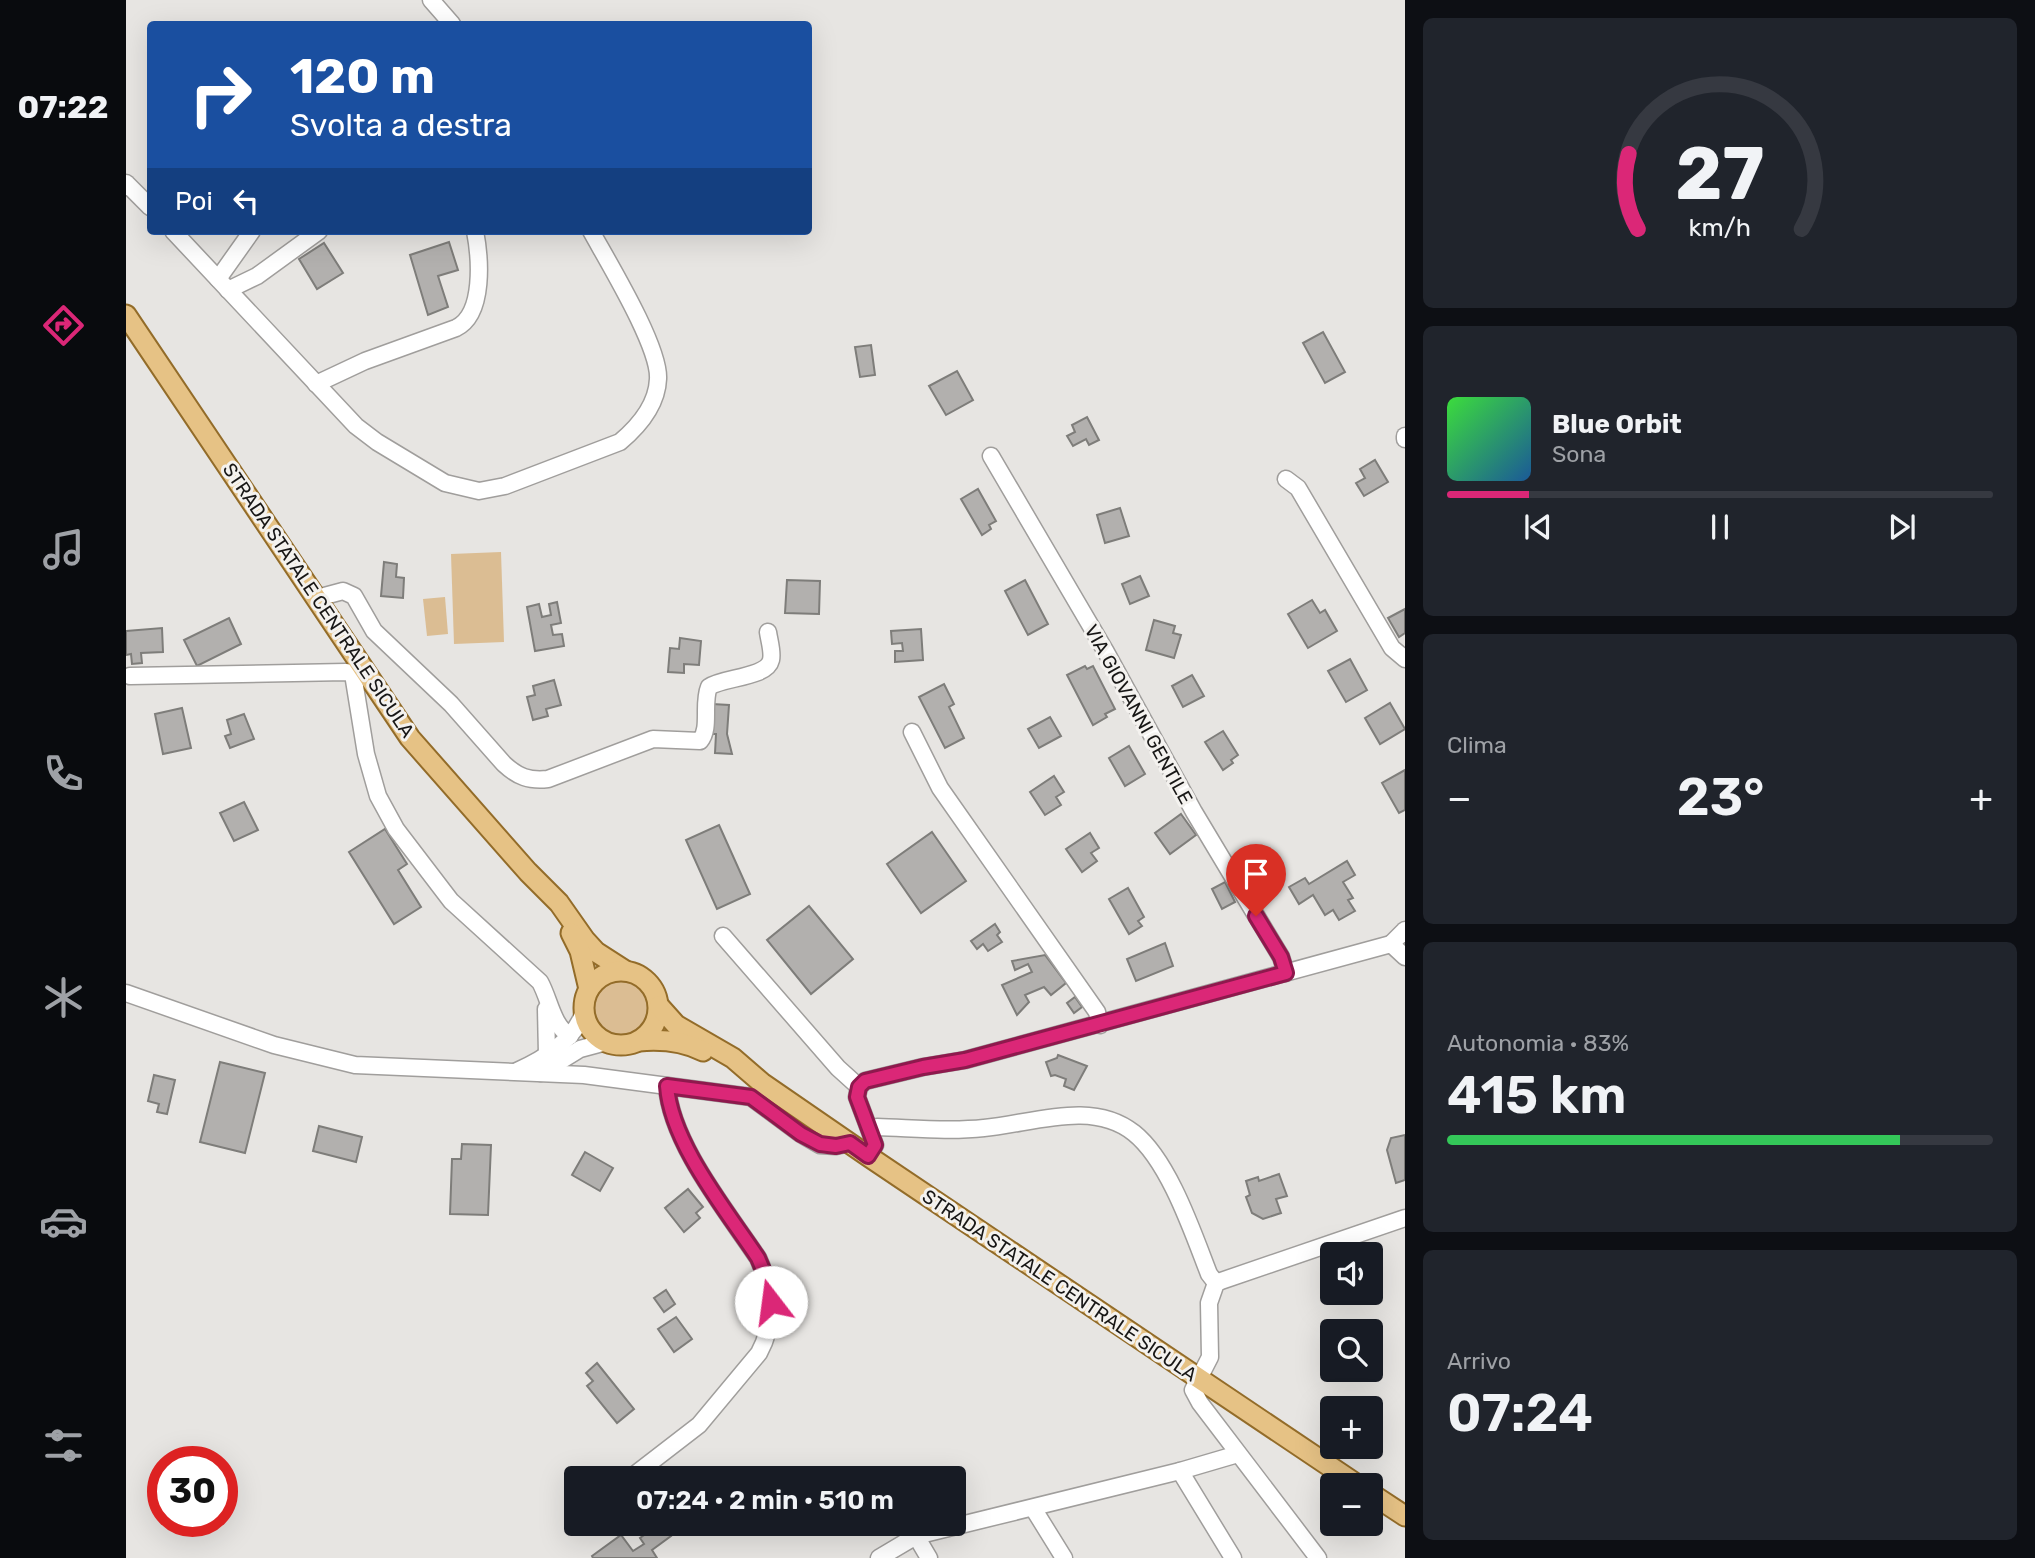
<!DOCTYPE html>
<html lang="it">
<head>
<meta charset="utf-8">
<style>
  body { margin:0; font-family:Rubik,sans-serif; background:#20242c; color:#f1f3f6; height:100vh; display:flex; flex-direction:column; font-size:26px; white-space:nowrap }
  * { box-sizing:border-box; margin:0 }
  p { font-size:23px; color:#9ea1a6 }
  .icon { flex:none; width:38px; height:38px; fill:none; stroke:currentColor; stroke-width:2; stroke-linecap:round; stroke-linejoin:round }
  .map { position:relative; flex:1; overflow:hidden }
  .panel { display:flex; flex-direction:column; gap:18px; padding:18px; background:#0d0f14; width:630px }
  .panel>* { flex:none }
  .hud { position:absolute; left:21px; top:21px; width:665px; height:214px; border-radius:7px; box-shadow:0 7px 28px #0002; background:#1a4fa0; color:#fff; overflow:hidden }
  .buttons { position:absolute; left:1194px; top:1242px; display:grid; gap:14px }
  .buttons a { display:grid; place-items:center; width:63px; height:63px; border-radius:7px; background:#171b24; box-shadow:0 7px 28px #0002; font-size:35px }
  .speed { position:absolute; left:21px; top:1446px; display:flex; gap:14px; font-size:35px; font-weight:700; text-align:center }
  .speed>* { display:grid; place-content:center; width:91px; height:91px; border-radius:50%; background:#171b24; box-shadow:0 7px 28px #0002; line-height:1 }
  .speed .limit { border:10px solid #d22; background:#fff; color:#111 }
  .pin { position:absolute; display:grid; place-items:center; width:60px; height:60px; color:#fff; margin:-72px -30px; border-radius:50% 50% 50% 0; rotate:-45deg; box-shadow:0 0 7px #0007 }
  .pin .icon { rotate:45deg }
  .me { position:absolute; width:77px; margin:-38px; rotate:345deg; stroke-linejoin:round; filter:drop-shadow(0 0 5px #0008) }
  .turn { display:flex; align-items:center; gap:24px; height:147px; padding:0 28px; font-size:32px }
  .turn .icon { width:91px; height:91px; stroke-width:2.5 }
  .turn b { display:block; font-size:49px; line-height:60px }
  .then { display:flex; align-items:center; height:66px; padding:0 28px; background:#0003; gap:14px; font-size:26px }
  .big { font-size:52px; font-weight:600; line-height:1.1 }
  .panel .widget { flex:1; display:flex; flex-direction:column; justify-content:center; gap:10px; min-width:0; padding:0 24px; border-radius:10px; background:#20242c }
  .panel .dial { align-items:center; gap:0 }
  .dial svg { height:182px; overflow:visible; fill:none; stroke:#363941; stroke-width:7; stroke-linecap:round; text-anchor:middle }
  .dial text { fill:#f1f3f6; stroke:none }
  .song { display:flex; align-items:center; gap:21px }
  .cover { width:84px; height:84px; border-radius:10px; background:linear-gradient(135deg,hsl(120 70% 55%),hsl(210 70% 35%)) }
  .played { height:7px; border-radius:4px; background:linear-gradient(90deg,#db2777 15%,#363941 15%) }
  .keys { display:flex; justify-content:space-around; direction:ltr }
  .heat { display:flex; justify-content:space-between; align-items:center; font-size:38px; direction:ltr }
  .charge { height:10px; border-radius:5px; background:linear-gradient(90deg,#34c759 83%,#363941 0) }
  .trip { position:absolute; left:438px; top:1466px; width:402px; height:70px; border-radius:7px; background:#171b24; box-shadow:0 7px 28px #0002; font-weight:600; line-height:70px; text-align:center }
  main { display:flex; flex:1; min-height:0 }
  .menu { display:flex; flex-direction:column; width:126px; justify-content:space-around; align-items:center; background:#090b0e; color:#9ea1a6 }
  .menu .icon { width:49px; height:49px }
  .menu .active { color:#db2777 }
  .menu b { font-size:32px; color:#f1f3f6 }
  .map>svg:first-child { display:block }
  .green { fill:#dbbd93 }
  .building { fill:#b2b0ae; stroke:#7e7d7a; stroke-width:2 }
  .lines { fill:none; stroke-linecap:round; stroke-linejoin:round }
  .minor-casing { stroke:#a09e9c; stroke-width:19 }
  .major-casing { stroke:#936c29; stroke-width:23 }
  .minor { stroke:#fff; stroke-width:16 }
  .major { stroke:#e6c285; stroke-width:19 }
  .route-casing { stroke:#8e194d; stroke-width:18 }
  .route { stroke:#db2777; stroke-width:12 }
  .labels { text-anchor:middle; stroke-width:6; stroke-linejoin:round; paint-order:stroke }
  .street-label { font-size:19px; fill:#181716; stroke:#f4f2ef }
</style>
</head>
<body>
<main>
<nav class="menu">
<b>07:22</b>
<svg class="icon active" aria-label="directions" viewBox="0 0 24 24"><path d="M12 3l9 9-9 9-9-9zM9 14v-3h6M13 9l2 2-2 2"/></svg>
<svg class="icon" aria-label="music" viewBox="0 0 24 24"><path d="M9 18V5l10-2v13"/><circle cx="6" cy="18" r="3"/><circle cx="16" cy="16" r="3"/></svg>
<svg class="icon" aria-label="phone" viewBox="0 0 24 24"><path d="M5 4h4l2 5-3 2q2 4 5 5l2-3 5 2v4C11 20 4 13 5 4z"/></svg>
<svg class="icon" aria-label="climate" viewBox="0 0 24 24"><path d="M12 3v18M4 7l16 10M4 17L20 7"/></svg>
<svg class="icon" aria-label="car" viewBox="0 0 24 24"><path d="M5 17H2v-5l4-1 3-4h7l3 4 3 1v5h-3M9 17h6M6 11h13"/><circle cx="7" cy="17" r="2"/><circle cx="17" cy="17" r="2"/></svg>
<svg class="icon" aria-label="filters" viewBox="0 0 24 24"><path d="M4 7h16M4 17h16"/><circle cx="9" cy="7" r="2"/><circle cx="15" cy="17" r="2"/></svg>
</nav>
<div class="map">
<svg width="1279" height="1558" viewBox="0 0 1279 1558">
  <rect width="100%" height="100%" fill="#e7e5e2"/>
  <!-- green -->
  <g class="green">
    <polygon points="375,552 378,642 328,644 325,554"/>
    <polygon points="319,597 322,634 301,636 297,599"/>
    <circle cx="496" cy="1008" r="32"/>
  </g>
  <!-- building -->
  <g class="building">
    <polygon points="323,242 332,270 312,276 322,307 302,315 284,255"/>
    <polygon points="198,243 217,273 191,289 173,259"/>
    <polygon points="1197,332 1219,372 1199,383 1177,343"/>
    <polygon points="745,345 749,375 734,377 729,347"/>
    <polygon points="831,371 847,400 820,415 803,386"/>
    <polygon points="961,417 973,440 963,445 960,439 947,446 941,436 949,432 946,425"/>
    <polygon points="1249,460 1262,482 1238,496 1230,483 1239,478 1234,469"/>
    <polygon points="852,489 870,521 863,525 865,529 856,535 835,499"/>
    <polygon points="994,508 1003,536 979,543 971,515"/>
    <polygon points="258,562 271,564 270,577 278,578 277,598 255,596"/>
    <polygon points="1014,576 1023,596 1004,604 996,584"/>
    <polygon points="661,580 694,581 693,614 659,613"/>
    <polygon points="899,580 922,624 902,635 879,591"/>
    <polygon points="1186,600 1194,613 1199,610 1211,631 1182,648 1162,614"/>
    <polygon points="431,602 435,623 425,625 427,635 436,634 438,646 409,651 401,607 413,604 416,617 425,615 423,604"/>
    <polygon points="1279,609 1279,633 1273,637 1262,618"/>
    <polygon points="103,618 115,644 71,666 58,640"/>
    <polygon points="1028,620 1049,626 1047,633 1055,635 1048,658 1020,650"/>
    <polygon points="36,628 37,652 15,653 16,663 6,664 5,654 0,655 0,631"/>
    <polygon points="795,629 797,660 769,662 769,651 777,651 776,643 766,644 765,631"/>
    <polygon points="554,638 575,641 573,665 558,664 558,673 542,672 544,648 553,649"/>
    <polygon points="1224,659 1241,690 1220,702 1202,671"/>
    <polygon points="959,666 961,669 967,666 989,709 979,714 981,717 967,725 941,675"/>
    <polygon points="1066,675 1078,696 1057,707 1046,686"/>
    <polygon points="428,680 435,705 420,709 422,716 407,720 401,697 409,695 407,686"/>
    <polygon points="818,684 828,704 823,707 838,738 819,748 793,697"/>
    <polygon points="1264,703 1279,729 1254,744 1239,718"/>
    <polygon points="586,704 603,705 601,734 606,754 589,753 590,734 584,734"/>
    <polygon points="56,708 65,748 37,754 29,714"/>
    <polygon points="118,714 128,739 104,748 99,736 105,734 101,720"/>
    <polygon points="924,717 935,736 913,748 902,729"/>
    <polygon points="1097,731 1112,755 1105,760 1107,763 1097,770 1079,742"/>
    <polygon points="1003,746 1019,774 999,786 983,758"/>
    <polygon points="1279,770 1279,810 1273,813 1256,783"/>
    <polygon points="928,776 938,792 930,797 935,805 919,815 904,792"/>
    <polygon points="118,802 132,830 108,841 94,813"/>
    <polygon points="1055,814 1070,835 1044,854 1029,833"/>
    <polygon points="593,825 624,894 591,909 560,840"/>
    <polygon points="259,829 281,864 272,870 295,907 268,924 223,852"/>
    <polygon points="806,832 840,881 795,913 761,864"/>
    <polygon points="964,833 973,848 965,853 971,861 956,872 940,849"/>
    <polygon points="1221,861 1229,875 1217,882 1227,898 1222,900 1229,911 1213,920 1207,910 1199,915 1187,895 1173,904 1163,887 1179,878 1183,884"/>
    <polygon points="1099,882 1109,902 1096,909 1086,889"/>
    <polygon points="1002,888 1018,917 1012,921 1016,926 1003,934 983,899"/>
    <polygon points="683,906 727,959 685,994 641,940"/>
    <polygon points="869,924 874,932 871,935 876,942 862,951 857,944 851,949 845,941"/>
    <polygon points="1039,943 1047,966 1010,981 1001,959"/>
    <polygon points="919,955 940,983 925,995 918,987 899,995 903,1002 891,1015 876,985 906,972 902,964 889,970 886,961"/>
    <polygon points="949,997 956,1007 948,1013 941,1003"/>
    <polygon points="932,1055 961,1066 948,1090 938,1086 940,1079 929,1075 925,1076 920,1062 931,1058"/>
    <polygon points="94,1062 139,1073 119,1153 74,1142"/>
    <polygon points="28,1075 49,1080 41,1114 31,1112 33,1104 22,1101"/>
    <polygon points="193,1126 236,1137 230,1162 187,1151"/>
    <polygon points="1279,1135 1279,1180 1270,1183 1261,1150 1265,1138"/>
    <polygon points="336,1144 365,1145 362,1215 324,1214 326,1159 335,1159"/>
    <polygon points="459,1152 487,1168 474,1191 446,1175"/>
    <polygon points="1153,1174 1161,1196 1150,1199 1155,1213 1137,1219 1126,1213 1120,1197 1124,1195 1120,1181 1132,1177 1133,1181"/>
    <polygon points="562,1189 577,1207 570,1213 574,1218 558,1232 539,1208"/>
    <polygon points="540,1290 549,1304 538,1312 528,1298"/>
    <polygon points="550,1317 566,1339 548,1352 532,1329"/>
    <polygon points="471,1363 508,1409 491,1423 461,1386 467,1381 460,1373"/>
    <polygon points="513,1524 536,1524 545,1536 526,1550 531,1558 467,1558 466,1556 495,1535 507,1551 518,1544 514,1538 525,1530 521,1525 517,1529"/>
  </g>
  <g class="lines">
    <defs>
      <g id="minor">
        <polyline points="305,0 326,24"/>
        <polyline points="0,183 24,207"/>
        <path d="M47,231L230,426L251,442L319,483L353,491L379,486L494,442C513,426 531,405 532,379C534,347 482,262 465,231"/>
        <polyline points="92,279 126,231"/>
        <polyline points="102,290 131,276 193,231"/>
        <path d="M190,384L239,361L330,328C359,314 354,257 349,231"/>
        <polyline points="1279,436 1279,439"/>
        <polyline points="865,456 980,652 1068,812 1155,957 1160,973"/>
        <polyline points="1160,479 1172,488 1266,648 1279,659"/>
        <path d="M191,598L217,591L228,596L248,631L325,704L378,764C392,777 403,781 422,779L527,739L574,741C585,728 576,704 583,687C597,677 641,678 645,660C647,652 643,640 642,632"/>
        <path d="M237,666L227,674L240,754L252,796L270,829L325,901L414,982C424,1000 426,1025 444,1036"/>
        <polyline points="4,676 220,672 227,674"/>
        <polyline points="786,732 814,788 971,1012 974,1025"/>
        <polyline points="597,936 712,1068 733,1087"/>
        <polyline points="1265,944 1279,930"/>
        <polyline points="0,993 148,1045 229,1065 458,1075 625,1097 675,1134 694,1145 710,1146 724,1143"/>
        <polyline points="420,1009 421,1054"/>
        <path d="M391,1071C418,1059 448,1040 458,1012"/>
        <polyline points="415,1073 454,1049 480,1042"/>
        <path d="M745,1129L751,1127C786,1128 822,1132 858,1128C905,1124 966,1099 1008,1133C1043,1161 1067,1233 1083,1274L1090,1283"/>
        <polyline points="742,1156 749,1145 731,1097 733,1087 739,1081 797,1067 839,1060 1265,944 1279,957"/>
        <polyline points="1054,1471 1107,1558"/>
        <path d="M503,1479L573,1425L633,1353C650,1322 646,1289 632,1258C600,1210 545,1143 541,1086"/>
        <polyline points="907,1508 938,1558"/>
        <polyline points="790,1536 803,1558"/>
        <polyline points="753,1558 790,1536 1054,1471 1112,1454"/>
        <polyline points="1192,1558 1074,1403 1067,1390 1084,1357 1083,1303 1090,1283 1095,1281 1279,1218"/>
      </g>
      <g id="major">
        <polyline points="0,315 284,738 402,872 433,903 459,940 470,952 498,970"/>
        <polyline points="445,933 454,951 463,989"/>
        <circle cx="495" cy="1008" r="37"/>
        <polyline points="533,1006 550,1025 607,1058 636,1083 742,1156 1233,1486"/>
        <path d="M513,1041C535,1039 557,1041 577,1051"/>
        <polyline points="1244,1493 1279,1516"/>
      </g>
    </defs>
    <!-- minor casing -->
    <use href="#minor" class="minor-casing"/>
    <!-- major casing -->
    <use href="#major" class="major-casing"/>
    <!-- minor -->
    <use href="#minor" class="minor"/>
    <!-- major -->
    <use href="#major" class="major"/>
  </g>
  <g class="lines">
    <defs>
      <path id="route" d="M645,1302L640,1277L632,1258C600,1210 545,1143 541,1086L625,1097L675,1134L694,1144L710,1146L724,1143L742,1156L749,1145L731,1097L733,1087L739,1081L797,1067L839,1060L1160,973L1155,957L1130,916"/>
    </defs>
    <!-- route casing -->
    <use href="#route" class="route-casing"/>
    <!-- route -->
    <use href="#route" class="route"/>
  </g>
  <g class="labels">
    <!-- street labels -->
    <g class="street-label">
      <text transform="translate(193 600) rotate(56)" y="7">STRADA STATALE CENTRALE SICULA</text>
      <text transform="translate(1013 714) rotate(61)" y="7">VIA GIOVANNI GENTILE</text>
      <text transform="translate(934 1285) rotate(34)" y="7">STRADA STATALE CENTRALE SICULA</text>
    </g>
  </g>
</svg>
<div class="buttons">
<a><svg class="icon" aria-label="sound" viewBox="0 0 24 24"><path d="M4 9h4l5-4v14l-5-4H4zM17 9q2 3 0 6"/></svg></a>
<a><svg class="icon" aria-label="search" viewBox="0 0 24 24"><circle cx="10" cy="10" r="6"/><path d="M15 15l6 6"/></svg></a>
<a>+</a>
<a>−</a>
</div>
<div class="speed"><div class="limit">30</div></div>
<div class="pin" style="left:1130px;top:916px;background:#d93025"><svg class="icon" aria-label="arrive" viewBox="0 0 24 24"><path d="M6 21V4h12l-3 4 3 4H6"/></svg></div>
<svg class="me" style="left:645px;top:1302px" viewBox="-20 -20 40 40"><circle r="19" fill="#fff"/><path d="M0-13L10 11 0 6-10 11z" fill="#db2777"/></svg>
<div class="trip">07:24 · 2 min · 510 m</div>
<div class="hud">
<div class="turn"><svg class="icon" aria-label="right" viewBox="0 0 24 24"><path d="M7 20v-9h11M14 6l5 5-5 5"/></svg><div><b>120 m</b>Svolta a destra</div></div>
<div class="then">Poi<svg class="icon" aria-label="left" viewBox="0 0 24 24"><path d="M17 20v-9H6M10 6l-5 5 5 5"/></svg></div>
</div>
</div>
<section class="panel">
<div class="widget dial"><svg viewBox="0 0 100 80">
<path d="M14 69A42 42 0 1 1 86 69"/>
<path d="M14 69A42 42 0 0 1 10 36" stroke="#db2777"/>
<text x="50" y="56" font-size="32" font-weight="700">27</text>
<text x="50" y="72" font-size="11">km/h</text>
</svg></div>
<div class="widget">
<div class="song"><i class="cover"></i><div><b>Blue Orbit</b><p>Sona</p></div></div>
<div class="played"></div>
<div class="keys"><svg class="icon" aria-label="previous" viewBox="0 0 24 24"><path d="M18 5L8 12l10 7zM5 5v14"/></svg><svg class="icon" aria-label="pause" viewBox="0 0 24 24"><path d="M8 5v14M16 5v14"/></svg><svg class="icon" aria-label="next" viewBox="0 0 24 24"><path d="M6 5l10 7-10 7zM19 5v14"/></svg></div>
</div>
<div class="widget"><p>Clima</p>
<div class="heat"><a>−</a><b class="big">23°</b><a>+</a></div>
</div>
<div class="widget"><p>Autonomia · 83%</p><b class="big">415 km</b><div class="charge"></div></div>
<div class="widget"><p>Arrivo</p><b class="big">07:24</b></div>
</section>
</main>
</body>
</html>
